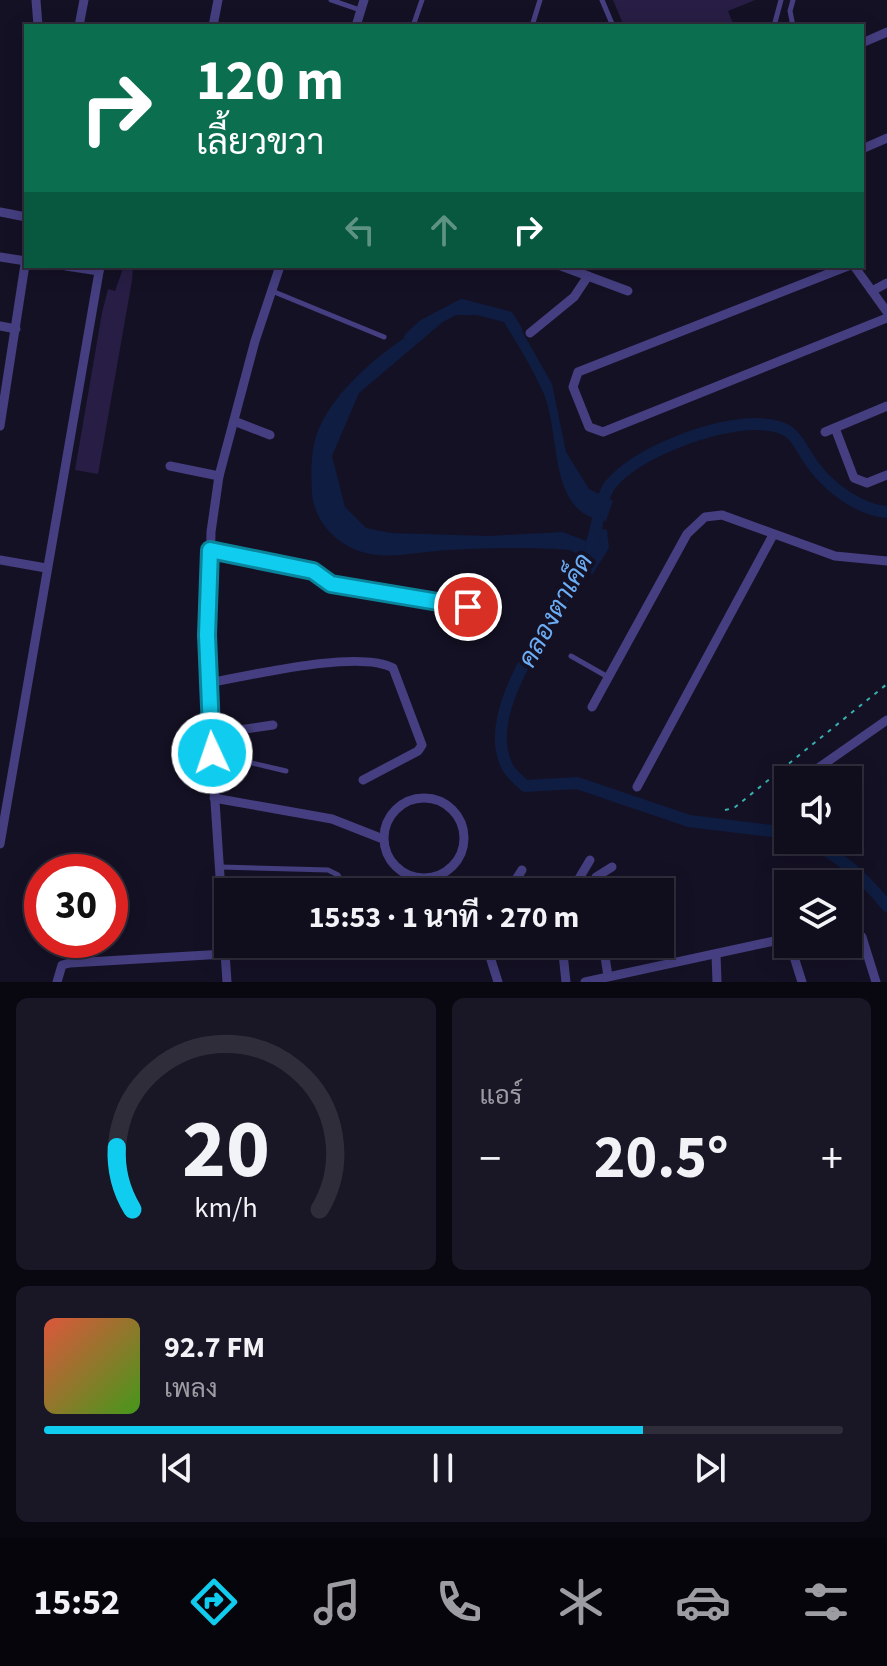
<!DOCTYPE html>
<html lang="th">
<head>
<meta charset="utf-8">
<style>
  body { margin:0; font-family:"Source Sans 3",Sarabun,sans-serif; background:#191625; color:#f1f3f6; height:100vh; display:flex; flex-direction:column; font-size:30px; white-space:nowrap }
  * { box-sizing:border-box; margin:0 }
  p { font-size:26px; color:#9c9ca3 }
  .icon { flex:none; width:44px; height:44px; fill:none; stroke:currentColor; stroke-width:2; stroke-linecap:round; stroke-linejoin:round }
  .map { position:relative; height:982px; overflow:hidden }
  .sheet { display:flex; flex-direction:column; gap:16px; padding:16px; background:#09070f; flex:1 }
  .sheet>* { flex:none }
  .hud { position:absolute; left:24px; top:24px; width:840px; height:244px; border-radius:0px; box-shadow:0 4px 20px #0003,0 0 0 2px #302d3b; background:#0b6e4f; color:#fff; overflow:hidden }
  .tools { position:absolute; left:774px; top:766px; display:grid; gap:16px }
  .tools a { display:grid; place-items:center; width:88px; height:88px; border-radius:0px; background:#100d1c; box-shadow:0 4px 20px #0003,0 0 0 2px #302d3b; font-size:40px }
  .speed { position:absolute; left:24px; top:854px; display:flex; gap:16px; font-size:40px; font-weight:700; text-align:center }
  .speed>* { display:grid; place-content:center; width:104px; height:104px; border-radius:50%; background:#100d1c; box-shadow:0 4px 20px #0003,0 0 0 2px #302d3b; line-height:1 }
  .speed .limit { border:12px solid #d22; background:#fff; color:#111 }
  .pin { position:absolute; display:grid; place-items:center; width:68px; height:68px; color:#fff; margin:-34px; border:4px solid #fff; border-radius:50%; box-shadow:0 2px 8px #0007 }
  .me { position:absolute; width:88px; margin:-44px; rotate:357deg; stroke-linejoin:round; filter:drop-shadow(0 0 6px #0008) }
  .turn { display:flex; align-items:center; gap:28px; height:168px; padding:0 40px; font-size:36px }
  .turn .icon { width:104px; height:104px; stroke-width:2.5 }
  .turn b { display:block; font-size:56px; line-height:68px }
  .lanes { display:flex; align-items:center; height:76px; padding:0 40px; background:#0003; justify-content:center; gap:40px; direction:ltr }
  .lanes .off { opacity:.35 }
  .big { font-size:60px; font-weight:700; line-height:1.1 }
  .sheet .widget { flex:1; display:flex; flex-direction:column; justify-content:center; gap:12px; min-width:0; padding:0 28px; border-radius:12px; background:#191625 }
  .sheet .dial { align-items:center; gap:0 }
  .dial svg { height:208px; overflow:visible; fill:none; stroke:#302d3b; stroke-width:7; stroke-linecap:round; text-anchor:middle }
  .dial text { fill:#f1f3f6; stroke:none }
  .song { display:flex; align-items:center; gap:24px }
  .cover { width:96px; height:96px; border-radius:12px; background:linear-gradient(135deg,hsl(10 70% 55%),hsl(100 70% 35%)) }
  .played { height:8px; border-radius:4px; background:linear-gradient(90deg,#10cdf0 75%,#302d3b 75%) }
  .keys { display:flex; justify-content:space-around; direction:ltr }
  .heat { display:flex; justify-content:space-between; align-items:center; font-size:44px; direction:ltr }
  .sheet .tiles { flex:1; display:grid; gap:16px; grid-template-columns:1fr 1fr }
  .widget:last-child { grid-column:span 2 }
  .trip { position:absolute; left:214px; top:878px; width:460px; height:80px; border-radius:0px; background:#100d1c; box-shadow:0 4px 20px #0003,0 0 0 2px #302d3b; font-weight:700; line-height:80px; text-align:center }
  .tabs { display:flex; height:128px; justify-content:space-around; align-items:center; background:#06050b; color:#9c9ca3 }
  .tabs .icon { width:56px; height:56px }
  .tabs .current { color:#10cdf0 }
  .tabs b { font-size:36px; color:#f1f3f6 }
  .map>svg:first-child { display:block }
  .water { fill:#0e1d41 }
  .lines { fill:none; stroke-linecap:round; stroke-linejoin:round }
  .canal { stroke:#0e1d41; stroke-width:12 }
  .building { fill:#281e45 }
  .path { stroke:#37b0af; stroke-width:2; stroke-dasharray:4 6; stroke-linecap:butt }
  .lane { stroke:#453f81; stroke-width:5 }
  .street { stroke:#453f81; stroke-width:9 }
  .route-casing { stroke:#0a859c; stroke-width:20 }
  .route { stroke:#10cdf0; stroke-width:14 }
  .labels { text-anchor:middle; stroke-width:8; stroke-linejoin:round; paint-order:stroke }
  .water-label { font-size:26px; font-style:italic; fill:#6caef5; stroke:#151125 }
</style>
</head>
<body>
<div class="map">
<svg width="887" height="982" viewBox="0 0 887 982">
  <rect width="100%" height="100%" fill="#151125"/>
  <!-- water -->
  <path class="water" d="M465,305L508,317L522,331L552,384L566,452L589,489L613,501L606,521C546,514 562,434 543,392C532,367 517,343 503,321L479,315H451L359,393L332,456L345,507L366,528L391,533L488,536L563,532L586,541L592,527L607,530L609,548L592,575L581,556L570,550C531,547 489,548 449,550C420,551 387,561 359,551C334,542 314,520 312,493C311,469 310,445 322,422C347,373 414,326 465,305Z"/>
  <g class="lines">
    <!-- canal -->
    <g class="canal">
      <polyline points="410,338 424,325 462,305 508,317 516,330"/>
      <path d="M788,833L689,821L577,783L525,786C520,781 512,775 508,768C475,708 564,608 588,554C597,536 599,499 610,485C637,452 715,423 758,424C800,425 796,445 816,469C832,489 860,510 887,512"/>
      <path d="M805,840C839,854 864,878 887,906"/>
    </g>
  </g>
  <!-- building -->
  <g class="building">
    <polygon points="613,0 755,0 728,11 734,26 624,26"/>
    <polygon points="124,266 133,266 132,280 98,474 75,470 102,313 108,289 115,291"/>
  </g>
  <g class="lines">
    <!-- path -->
    <polyline class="path" points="725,810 734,808 887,684"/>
    <!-- lane -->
    <g class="lane">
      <polyline points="331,0 360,10"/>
      <polyline points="602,0 613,26"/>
      <polyline points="793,0 790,11 793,26"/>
      <polyline points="413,26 422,0"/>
      <polyline points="532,26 540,0"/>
      <polyline points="774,26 781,0"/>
      <polyline points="272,291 384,337"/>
      <polyline points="212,550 313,571 331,584 347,588 498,611"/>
      <polyline points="571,656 608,677"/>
      <polyline points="213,754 286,771"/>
      <polyline points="220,867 328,870 338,875 349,892"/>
    </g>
    <!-- street -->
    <g class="street">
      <polyline points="36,0 38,26"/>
      <polyline points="79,26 84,0"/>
      <polyline points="213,26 218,0"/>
      <polyline points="356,26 364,0"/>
      <polyline points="862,43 887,32"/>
      <polyline points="862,149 887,138"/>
      <polyline points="0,212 26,217"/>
      <polyline points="0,257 26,261"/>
      <polyline points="66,266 99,271"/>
      <polyline points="561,266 628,291"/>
      <polyline points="848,266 578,372 573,387 589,427 603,432 887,318"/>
      <polyline points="854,266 887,312"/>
      <polyline points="872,291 887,283"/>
      <polyline points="0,326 16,329"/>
      <polyline points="530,333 574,297 588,276"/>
      <polyline points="234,421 270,435"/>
      <polyline points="0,426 26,258"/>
      <polyline points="835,428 854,478 867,483 887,475"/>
      <polyline points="825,432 887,406"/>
      <polyline points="170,466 219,476"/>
      <polyline points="0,560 46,568"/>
      <path d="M208,683C249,676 358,649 393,668L422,745L418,751L363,780"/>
      <polyline points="592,707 687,534 705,517 722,515 835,556 887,561"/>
      <polyline points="211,734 273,725"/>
      <polyline points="814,771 887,720"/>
      <polyline points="637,787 773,535"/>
      <circle cx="424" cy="838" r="40"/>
      <polyline points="214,798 332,819 383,839"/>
      <polyline points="0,844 100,266"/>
      <polyline points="508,892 522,870"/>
      <polyline points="571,892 590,860"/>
      <polyline points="595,892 596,877 612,867"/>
      <polyline points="848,925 862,937 876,982"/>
      <polyline points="486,944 498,982"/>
      <polyline points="562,944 566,982"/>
      <polyline points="603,944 608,976"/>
      <polyline points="790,944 802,982"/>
      <polyline points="716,954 717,982"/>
      <polyline points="57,982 62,965 70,963 225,954"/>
      <polyline points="227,982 208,696 211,532 219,476 255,341 280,266"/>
      <polyline points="585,982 788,938"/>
    </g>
  </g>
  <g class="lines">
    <defs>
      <polyline id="route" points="212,753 207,635 210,550 313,571 331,584 468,607"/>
    </defs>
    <!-- route casing -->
    <use href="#route" class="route-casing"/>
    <!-- route -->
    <use href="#route" class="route"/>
  </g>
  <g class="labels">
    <!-- water labels -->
    <g class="water-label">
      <text transform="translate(555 610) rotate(-61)" y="9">คลองตาเค็ด</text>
    </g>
  </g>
</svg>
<div class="tools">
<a><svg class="icon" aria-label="sound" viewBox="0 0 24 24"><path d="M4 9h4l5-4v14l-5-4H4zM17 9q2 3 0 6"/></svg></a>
<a><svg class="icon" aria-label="layers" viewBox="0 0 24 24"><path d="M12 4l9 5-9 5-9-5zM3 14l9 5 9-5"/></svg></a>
</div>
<div class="speed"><div class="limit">30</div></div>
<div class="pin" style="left:468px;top:607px;background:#d93025"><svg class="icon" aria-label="arrive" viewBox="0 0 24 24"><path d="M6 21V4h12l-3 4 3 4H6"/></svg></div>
<svg class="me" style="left:212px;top:753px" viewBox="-20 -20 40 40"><circle r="17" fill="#10cdf0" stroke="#fff" stroke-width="3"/><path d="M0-11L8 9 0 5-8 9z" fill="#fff"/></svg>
<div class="trip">15:53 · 1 นาที · 270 m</div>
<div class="hud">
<div class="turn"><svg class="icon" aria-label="right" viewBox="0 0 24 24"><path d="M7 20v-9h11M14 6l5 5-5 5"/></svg><div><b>120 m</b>เลี้ยวขวา</div></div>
<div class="lanes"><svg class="icon off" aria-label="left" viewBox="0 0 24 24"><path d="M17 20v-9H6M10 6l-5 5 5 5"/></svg><svg class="icon off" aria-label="ahead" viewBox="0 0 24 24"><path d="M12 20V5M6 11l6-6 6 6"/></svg><svg class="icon" aria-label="right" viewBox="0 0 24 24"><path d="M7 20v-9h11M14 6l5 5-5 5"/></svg></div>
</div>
</div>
<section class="sheet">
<div class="tiles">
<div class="widget dial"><svg viewBox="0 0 100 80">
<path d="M14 69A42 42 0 1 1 86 69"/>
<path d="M14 69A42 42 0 0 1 8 45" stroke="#10cdf0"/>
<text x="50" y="56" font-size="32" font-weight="700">20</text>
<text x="50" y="72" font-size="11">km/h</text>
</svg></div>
<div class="widget"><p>แอร์</p>
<div class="heat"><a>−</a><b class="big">20.5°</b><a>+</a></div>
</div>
<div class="widget">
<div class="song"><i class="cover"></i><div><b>92.7 FM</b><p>เพลง</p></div></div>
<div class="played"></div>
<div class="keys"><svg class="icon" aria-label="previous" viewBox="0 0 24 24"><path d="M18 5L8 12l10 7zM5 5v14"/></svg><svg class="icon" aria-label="pause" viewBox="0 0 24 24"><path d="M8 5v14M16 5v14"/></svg><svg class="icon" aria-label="next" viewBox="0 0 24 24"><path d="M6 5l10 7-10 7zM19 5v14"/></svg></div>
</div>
</div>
</section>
<nav class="tabs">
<b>15:52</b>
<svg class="icon current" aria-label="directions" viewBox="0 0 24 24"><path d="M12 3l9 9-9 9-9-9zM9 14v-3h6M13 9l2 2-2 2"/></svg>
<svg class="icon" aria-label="music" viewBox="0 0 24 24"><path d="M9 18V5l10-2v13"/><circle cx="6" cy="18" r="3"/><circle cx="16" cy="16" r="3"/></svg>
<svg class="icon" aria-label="phone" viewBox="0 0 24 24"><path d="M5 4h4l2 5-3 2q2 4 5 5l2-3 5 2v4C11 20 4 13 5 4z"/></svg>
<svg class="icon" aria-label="climate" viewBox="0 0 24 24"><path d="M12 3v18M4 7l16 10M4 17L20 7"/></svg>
<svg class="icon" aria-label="car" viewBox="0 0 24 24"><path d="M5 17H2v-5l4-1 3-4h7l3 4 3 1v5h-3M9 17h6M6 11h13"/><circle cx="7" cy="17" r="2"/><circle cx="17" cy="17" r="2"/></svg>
<svg class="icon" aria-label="filters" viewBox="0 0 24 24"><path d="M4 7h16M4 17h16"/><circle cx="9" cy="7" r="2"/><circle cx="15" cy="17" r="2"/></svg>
</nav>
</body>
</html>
